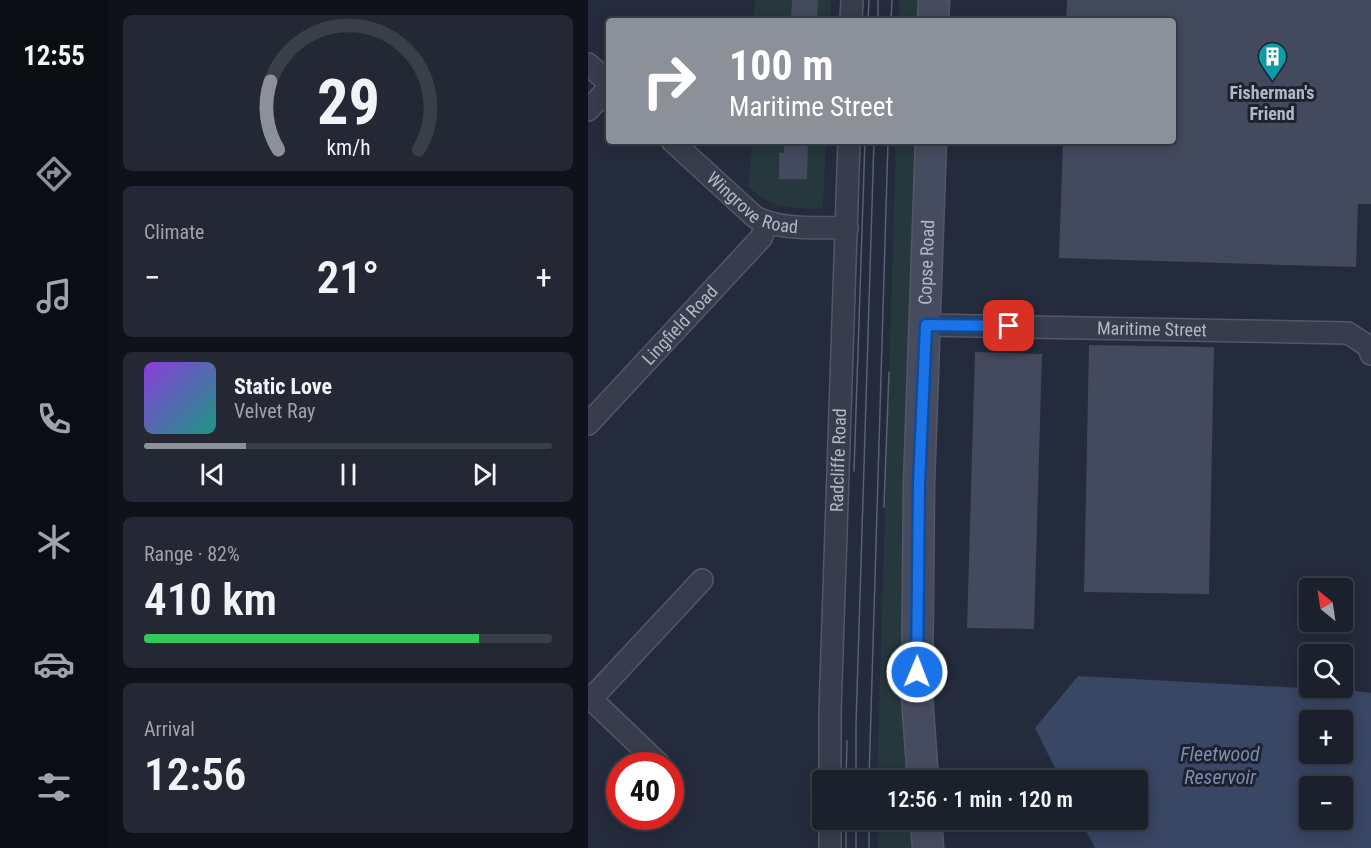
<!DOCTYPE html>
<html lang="en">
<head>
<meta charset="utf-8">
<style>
  body { margin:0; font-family:"Roboto Condensed",sans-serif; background:#242835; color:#f1f3f6; height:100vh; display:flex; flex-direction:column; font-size:22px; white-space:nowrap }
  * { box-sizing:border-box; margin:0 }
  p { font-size:20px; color:#a0a3aa }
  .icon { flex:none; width:33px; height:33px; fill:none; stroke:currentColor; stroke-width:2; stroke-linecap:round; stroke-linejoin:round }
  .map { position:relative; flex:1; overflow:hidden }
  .details { display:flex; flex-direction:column; gap:15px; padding:15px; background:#0f1219; width:480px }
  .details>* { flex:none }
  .guide { position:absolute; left:18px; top:18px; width:570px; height:126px; border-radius:6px; box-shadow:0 3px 15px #0003,0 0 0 2px #393e49; background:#8c9099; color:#fff; overflow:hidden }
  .needle { width:39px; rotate:330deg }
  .buttons { position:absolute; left:711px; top:578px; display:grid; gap:12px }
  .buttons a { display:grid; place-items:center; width:54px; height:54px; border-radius:6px; background:#1b202d; box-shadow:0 3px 15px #0003,0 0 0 2px #393e49; font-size:30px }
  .speed { position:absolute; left:18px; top:752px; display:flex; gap:12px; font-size:30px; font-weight:700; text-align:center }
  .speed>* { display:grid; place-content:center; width:78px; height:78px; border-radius:50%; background:#1b202d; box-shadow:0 3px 15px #0003,0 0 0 2px #393e49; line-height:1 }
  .speed .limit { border:9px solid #d22; background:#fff; color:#111 }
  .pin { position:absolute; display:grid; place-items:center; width:51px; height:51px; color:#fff; margin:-26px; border-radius:12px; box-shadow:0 3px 9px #0006 }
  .me { position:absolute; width:66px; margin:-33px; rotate:1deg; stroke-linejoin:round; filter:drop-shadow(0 0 4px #0008) }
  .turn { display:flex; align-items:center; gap:21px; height:126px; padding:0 24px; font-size:27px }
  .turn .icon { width:78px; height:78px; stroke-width:2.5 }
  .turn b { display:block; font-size:42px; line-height:51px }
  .big { font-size:45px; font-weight:600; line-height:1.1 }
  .details .card { flex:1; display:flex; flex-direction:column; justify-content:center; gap:9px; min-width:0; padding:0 21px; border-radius:9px; background:#242835 }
  .details .dial { align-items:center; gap:0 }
  .dial svg { height:156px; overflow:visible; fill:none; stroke:#393e49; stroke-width:7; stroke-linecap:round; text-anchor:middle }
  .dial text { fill:#f1f3f6; stroke:none }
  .song { display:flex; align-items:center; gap:18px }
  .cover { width:72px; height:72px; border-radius:9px; background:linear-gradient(135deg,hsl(270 70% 55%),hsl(170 70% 35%)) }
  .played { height:6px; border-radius:3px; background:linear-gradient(90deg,#8c9099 25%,#393e49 25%) }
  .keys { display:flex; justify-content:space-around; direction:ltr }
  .heat { display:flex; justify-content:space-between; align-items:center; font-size:33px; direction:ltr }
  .charge { height:9px; border-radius:4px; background:linear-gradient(90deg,#34c759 82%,#393e49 0) }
  .trip { position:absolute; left:224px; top:770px; width:336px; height:60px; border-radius:6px; background:#1b202d; box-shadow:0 3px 15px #0003,0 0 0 2px #393e49; font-weight:600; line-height:60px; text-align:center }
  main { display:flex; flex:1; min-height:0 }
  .tabs { display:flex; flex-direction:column; width:108px; justify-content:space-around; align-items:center; background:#0b0d12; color:#a0a3aa }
  .tabs .icon { width:42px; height:42px }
  .tabs .active { color:#8c9099 }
  .tabs b { font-size:27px; color:#f1f3f6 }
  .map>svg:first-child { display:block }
  .green { fill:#26373d }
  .water { fill:#394664; fill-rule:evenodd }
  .building { fill:#434a5d }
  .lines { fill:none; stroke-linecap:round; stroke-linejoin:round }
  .street-casing { stroke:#535867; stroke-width:24 }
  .secondary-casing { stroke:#535867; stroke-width:33 }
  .street { stroke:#373d4c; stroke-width:21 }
  .secondary { stroke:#464c5f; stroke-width:30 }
  .tram { stroke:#5a6173; stroke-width:1.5 }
  .route-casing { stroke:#114b97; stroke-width:15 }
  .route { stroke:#1a73e8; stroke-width:10 }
  .labels { text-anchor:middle; stroke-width:6; stroke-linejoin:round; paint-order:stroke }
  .poi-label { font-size:18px; font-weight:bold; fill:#b3b8c7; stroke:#1d2231 }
  .street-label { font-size:18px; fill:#b3b8c7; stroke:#1d2231 }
  .water-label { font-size:20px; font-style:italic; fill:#7c8bae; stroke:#1d2231 }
</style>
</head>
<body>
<main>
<nav class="tabs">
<b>12:55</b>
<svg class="icon active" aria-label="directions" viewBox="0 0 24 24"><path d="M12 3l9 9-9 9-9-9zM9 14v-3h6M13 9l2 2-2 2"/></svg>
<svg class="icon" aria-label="music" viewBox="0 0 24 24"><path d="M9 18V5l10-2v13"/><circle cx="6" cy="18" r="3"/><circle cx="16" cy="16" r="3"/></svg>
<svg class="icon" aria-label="phone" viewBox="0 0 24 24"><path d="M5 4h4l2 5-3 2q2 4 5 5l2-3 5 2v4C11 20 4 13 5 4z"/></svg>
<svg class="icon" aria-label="climate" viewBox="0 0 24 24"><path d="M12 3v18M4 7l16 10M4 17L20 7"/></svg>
<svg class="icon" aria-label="car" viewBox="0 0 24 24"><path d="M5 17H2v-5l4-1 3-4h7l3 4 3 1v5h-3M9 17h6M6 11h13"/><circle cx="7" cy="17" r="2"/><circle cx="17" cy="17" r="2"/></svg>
<svg class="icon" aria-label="filters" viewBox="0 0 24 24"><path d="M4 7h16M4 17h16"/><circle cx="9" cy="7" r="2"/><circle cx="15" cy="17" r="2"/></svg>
</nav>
<section class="details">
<div class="card dial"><svg viewBox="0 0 100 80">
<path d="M14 69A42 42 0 1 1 86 69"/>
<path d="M14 69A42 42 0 0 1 10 34" stroke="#8c9099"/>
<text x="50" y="56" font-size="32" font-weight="700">29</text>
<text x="50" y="72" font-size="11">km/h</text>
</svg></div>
<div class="card"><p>Climate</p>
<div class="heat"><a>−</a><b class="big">21°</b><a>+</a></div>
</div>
<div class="card">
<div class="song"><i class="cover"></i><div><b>Static Love</b><p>Velvet Ray</p></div></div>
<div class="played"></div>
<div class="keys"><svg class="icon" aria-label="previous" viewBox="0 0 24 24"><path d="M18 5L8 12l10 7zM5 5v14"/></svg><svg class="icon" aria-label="pause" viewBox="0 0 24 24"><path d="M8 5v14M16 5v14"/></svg><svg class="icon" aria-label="next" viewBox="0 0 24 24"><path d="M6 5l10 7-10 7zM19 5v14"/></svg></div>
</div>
<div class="card"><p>Range · 82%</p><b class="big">410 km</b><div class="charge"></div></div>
<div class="card"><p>Arrival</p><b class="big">12:56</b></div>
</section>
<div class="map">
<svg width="783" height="848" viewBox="0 0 783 848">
  <rect width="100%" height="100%" fill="#242b3c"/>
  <!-- green -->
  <g class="green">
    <polygon points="167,0 243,0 243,21 165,21"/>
    <polygon points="311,0 330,0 329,21 311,21"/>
    <path d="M165,141H238L235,207L231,209C199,207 185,210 160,186Z"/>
    <polygon points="308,141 327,141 323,326 323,780 289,780"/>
    <polygon points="289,819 326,819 328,848 290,848"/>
  </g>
  <!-- water -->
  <path class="water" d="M490,676L769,691L783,693V848H507L492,819H549V780H473L447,728ZM722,720H754V753H722ZM722,786H754V819H722Z"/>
  <!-- building -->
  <g class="building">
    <polygon points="204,0 230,0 229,21 203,21"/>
    <polygon points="479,0 783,0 783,204 770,204 768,267 471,258 475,141 585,141 585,21 478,21"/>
    <polygon points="196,141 220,141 219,179 191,179 191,153 196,153"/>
    <polygon points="501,345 626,347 621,594 496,592"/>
    <polygon points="387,352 454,354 446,629 379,628"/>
  </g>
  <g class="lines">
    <defs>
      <g id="street">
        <polyline points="263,21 264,0"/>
        <polyline points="0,64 21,83"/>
        <polyline points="0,110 21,88"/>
        <path id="s1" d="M84,141L167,217C194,231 229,227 259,228"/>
        <path id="s2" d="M338,325L760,333L780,346L783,354"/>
        <path id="s3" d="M0,424L173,238L179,223"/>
        <polyline points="0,696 72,765"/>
        <polyline points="3,699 114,580"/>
        <path id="s4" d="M242,780V712L261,141"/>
        <polyline points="242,819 242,848"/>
      </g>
      <g id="secondary">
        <polyline points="345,21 346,0"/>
        <path id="s5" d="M335,780L329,696L331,484L343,141"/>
        <polyline points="338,819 340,848"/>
      </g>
    </defs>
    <!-- street casing -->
    <use href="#street" class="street-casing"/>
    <!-- secondary casing -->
    <use href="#secondary" class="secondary-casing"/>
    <!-- street -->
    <use href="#street" class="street"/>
    <!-- secondary -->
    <use href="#secondary" class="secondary"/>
    <!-- tram -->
    <g class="tram">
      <polyline points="280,21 281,0"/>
      <polyline points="290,21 290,0"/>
      <polyline points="303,21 304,0"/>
      <polyline points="266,471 277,141"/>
      <polyline points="296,507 301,372"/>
      <polyline points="258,780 259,741"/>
      <polyline points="268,780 268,725 286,141"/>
      <polyline points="281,780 300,141"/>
      <polyline points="258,819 258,848"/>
      <polyline points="268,819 268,848"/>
      <polyline points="281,819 281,848"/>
    </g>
  </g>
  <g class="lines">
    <defs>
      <polyline id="route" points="329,672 331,484 338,325 421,326"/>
    </defs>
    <!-- route casing -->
    <use href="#route" class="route-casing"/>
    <!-- route -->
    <use href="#route" class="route"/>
  </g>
  <!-- icons -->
  <defs>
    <symbol id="building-pin" viewBox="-11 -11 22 30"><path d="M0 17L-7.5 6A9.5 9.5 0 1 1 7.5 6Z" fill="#0f9aa8" stroke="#1d2231"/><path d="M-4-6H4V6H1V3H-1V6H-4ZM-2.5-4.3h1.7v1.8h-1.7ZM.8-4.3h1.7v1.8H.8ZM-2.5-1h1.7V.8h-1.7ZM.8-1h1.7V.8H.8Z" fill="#fff"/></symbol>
  </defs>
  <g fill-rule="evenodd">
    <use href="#building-pin" x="668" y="40" width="33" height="45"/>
  </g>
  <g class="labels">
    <!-- poi labels -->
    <g class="poi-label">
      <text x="684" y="99">Fisherman's<tspan x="684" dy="21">Friend</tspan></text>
    </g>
    <!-- street labels -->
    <g class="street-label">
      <text dy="6" stroke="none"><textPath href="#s1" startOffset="104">Wingrove Road</textPath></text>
      <text dy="6" stroke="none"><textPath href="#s5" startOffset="518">Copse Road</textPath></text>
      <text dy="6" stroke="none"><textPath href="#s3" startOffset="135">Lingfield Road</textPath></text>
      <text dy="6" stroke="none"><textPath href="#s2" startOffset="226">Maritime Street</textPath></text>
      <text dy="6" stroke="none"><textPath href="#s4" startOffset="320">Radcliffe Road</textPath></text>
    </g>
    <!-- water labels -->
    <g class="water-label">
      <text x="632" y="761">Fleetwood<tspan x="632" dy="23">Reservoir</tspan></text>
    </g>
  </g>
</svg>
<div class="buttons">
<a><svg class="needle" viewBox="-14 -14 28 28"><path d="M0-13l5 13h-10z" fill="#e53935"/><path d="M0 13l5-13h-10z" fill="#a0a3aa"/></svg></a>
<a><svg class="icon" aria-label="search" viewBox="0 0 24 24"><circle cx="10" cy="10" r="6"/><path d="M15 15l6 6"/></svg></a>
<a>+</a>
<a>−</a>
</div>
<div class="speed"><div class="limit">40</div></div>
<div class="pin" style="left:421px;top:326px;background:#d93025"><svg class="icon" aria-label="arrive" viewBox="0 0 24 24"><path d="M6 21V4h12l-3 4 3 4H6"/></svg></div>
<svg class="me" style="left:329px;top:672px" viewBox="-20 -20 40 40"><circle r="17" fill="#1a73e8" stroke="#fff" stroke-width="3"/><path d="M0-11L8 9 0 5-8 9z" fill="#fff"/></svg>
<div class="trip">12:56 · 1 min · 120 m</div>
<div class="guide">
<div class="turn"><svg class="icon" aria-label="right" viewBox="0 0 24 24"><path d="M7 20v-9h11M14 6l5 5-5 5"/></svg><div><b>100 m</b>Maritime Street</div></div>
</div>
</div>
</main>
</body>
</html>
